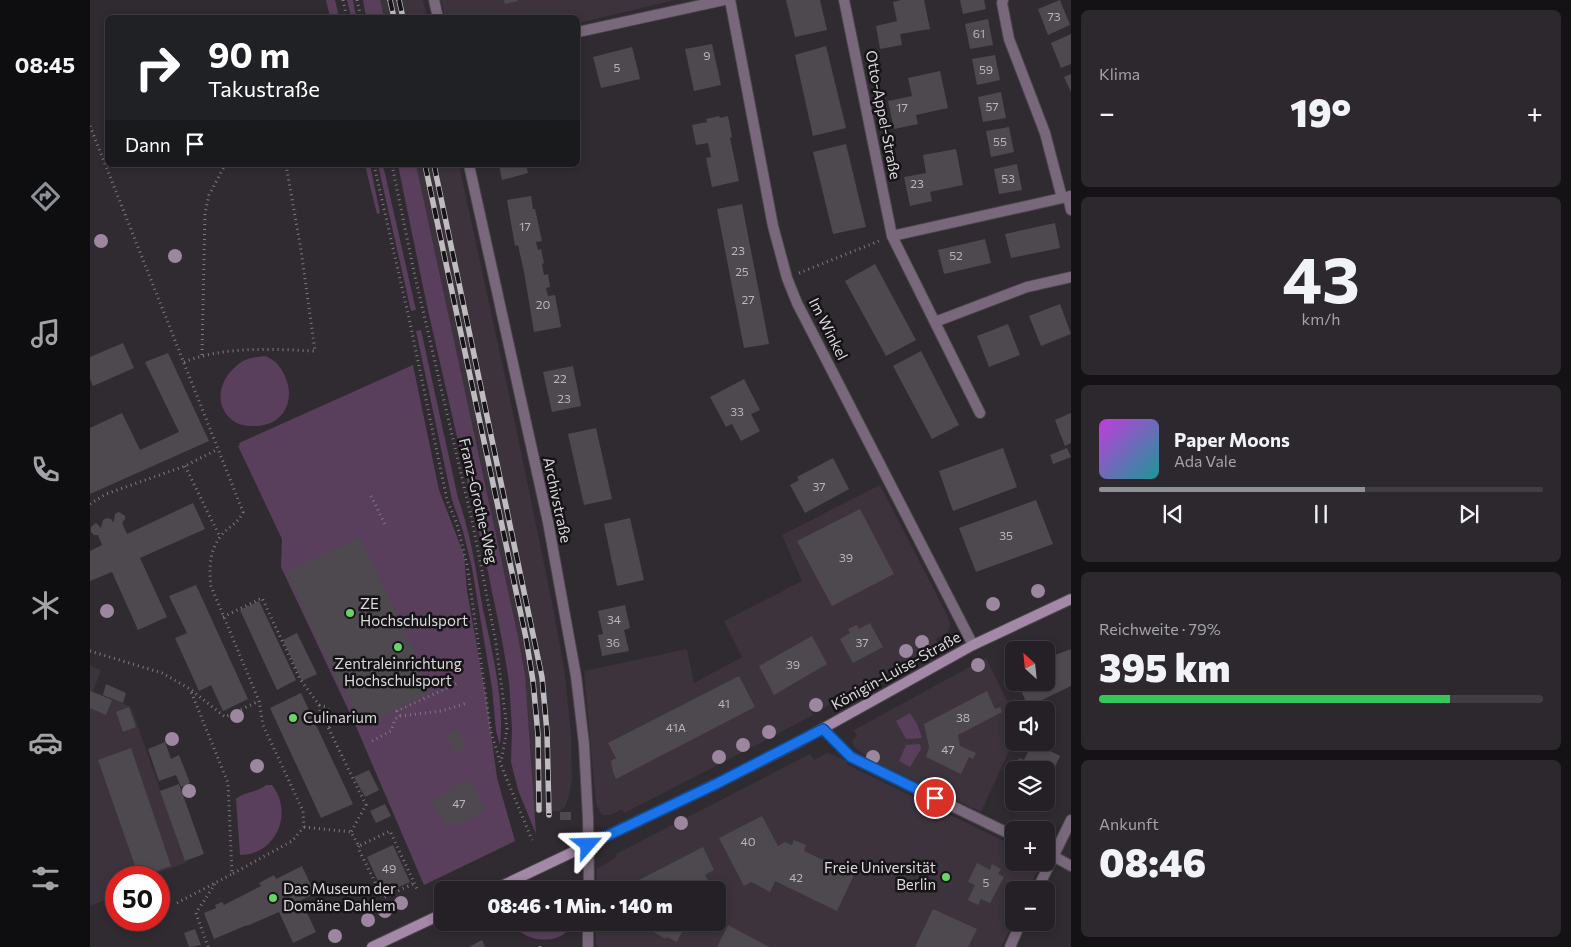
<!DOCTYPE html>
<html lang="de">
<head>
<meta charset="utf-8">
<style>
  body { margin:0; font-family:Commissioner,sans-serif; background:#2c282d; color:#f1f3f6; height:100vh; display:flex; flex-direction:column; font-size:19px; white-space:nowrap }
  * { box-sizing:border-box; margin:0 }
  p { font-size:16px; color:#a3a3a7 }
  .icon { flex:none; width:28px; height:28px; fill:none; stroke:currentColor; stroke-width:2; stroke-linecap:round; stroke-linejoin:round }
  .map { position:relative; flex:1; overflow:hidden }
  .panel { display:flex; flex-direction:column; gap:10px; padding:10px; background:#141214; width:500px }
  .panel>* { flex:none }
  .banner { position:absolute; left:15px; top:15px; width:475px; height:152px; border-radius:8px; box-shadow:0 2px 8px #0003,0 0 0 1px #413e42; background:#202124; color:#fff; overflow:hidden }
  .needle { width:32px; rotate:333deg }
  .fabs { position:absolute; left:915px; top:641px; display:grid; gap:10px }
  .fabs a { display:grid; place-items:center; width:50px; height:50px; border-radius:8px; background:#242025; box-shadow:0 2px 8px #0003,0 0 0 1px #413e42; font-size:25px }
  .speed { position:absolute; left:15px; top:866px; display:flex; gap:10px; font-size:25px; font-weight:700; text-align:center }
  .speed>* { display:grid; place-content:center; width:65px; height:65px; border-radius:50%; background:#242025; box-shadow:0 2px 8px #0003,0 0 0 1px #413e42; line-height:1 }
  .speed .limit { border:8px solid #d22; background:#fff; color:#111 }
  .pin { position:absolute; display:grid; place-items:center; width:42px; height:42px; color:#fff; margin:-21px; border:2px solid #fff; border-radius:50%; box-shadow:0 1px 5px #0007 }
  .me { position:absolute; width:55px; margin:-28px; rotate:65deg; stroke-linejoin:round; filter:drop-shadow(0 0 4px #0008) }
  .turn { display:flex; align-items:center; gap:18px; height:105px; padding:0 20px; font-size:22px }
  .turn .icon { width:65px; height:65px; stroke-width:2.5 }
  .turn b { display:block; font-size:35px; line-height:42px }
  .then { display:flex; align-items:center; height:48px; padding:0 20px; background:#0003; gap:10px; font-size:19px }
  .big { font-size:38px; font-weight:800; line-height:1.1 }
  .panel .widget { flex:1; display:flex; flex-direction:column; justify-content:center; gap:8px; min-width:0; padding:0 18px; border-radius:8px; background:#2c282d }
  .panel .dial { align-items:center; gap:0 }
  .dial b { font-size:65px; line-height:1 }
  .song { display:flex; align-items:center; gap:15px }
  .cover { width:60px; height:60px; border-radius:8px; background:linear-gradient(135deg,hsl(290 70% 55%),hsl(180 70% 35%)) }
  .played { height:5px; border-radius:2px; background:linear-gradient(90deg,#8c9099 60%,#413e42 60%) }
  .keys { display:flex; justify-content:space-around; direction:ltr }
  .heat { display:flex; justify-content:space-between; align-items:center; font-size:28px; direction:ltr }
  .charge { height:8px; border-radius:4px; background:linear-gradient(90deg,#34c759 79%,#413e42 0) }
  .trip { position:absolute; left:344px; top:881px; width:292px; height:50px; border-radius:8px; background:#242025; box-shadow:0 2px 8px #0003,0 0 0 1px #413e42; font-weight:800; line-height:50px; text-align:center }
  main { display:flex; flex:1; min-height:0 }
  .tabs { display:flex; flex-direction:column; width:90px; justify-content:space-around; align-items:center; background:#0e0d0f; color:#a3a3a7 }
  .tabs .icon { width:35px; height:35px }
  .tabs .selected { color:#8c9099 }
  .tabs b { font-size:22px; color:#f1f3f6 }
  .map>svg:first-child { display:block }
  .built { fill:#3c333d }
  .green { fill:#593f5c }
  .building { fill:#4e494f }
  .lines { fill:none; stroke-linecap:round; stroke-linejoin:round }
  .street-casing { stroke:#4b474c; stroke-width:12 }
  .secondary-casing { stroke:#4b474c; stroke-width:12 }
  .path { stroke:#7e7a7f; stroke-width:3; stroke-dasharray:1 4; stroke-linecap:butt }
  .street { stroke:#79687b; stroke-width:10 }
  .secondary { stroke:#a488a7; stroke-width:10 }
  .rail-casing { stroke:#bfbcc0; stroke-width:5.5 }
  .rail { stroke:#171417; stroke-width:4; stroke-dasharray:11; stroke-linecap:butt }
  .tree { fill:#9d869f }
  .route-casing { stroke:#114b97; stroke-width:12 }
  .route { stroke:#1a73e8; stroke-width:9 }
  .poi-dot { fill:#67d465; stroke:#171417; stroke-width:2 }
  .labels { text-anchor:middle; stroke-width:5; stroke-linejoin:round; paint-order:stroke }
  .number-label { font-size:12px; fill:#b8b4b8 }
  .street-label { font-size:15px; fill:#dbd8db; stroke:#171417 }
  .poi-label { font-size:15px; fill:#dbd8db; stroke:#171417; text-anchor:start }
</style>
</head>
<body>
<main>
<nav class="tabs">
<b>08:45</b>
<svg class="icon selected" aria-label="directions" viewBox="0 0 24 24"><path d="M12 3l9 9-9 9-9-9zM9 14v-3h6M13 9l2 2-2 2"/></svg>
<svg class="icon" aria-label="music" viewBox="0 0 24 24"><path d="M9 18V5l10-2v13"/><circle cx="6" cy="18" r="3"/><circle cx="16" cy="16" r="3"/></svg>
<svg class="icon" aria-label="phone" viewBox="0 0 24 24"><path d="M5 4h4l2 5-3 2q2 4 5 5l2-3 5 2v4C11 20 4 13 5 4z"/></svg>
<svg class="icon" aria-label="climate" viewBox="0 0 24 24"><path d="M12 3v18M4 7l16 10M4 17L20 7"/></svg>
<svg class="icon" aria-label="car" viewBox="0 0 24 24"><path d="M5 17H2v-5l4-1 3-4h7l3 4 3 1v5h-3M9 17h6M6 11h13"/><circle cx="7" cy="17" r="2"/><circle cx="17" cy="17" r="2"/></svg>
<svg class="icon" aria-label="filters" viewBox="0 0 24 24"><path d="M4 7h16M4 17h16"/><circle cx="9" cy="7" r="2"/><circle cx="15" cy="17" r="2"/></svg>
</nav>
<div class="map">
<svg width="981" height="947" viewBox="0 0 981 947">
  <rect width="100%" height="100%" fill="#302b31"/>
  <!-- built -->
  <g class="built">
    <polygon points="282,0 333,0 337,17 285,17"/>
    <polygon points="351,0 585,0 488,23 488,18 355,17"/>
    <polygon points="316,165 369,165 423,413 465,617 475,675 481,735 482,778 479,796 475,807 469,811 438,813 423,687"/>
    <polygon points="790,485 857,615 860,624 859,629 857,633 846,639 849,644 734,708 732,705 721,712 723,715 657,750 534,813 532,809 520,815 513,815 510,812 506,803 494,671 597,649 604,683 652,657 634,621 712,581 692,535"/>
    <polygon points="896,658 924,715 924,740 891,812 782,760 764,747 762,740 767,736 764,730"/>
    <polygon points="0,665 11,670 3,691 41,707 96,863 54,877 26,878 26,887 15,900 0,906"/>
    <polygon points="737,753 757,761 756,764 924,846 924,862 948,863 950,865 938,890 924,890 924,921 911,947 508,947 506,945 506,923 628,922 628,890 506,890 507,869 527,857 526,854 720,754 724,760"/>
  </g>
  <!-- green -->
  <g class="green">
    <polygon points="236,0 245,0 249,17 240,17"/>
    <polygon points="257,0 263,0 266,17 261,17"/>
    <polygon points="273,0 290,0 294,17 276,17"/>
    <polygon points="275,165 280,165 290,213 287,214"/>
    <polygon points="288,165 293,165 326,310 321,311"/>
    <polygon points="308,165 326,165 428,637 435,675 446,834 428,790 421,762 422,728 419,681 412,640 398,572 337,306"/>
    <path d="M331,330L368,498C381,534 386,572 393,609C402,651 415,702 410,745L406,731L402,688L382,568L373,531L362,500L326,331Z"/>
    <path d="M176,356C180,359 186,361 188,365C210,392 198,428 161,426C154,426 145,424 140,418C121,400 133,373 153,361C160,357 169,357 176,356Z"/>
    <polygon points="323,365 349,490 374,555 377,591 397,703 407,778 425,841 334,885 265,724 191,567 192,539 148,446 150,445 149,443"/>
    <polygon points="820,713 827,724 832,738 816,739 806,721"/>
    <polygon points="830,744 831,749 820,767 809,761 816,745"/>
    <path d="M176,785H182C204,813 186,855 150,855L146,799C155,791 167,793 176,785Z"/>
    <path d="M424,923L425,922L480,923C477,947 430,943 424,923Z"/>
  </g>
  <!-- building -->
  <g class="building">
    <polygon points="414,0 427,0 428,1 415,4"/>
    <polygon points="696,0 730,0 737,30 705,37"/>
    <polygon points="811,0 834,0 840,29 810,34 812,45 790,49 786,26 807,21 803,2"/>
    <polygon points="870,0 894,0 896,9 873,14"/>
    <polygon points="970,0 980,25 958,35 948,9"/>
    <polygon points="898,19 903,45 880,49 875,24"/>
    <polygon points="981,34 981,64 971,68 961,43"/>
    <polygon points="622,44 631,85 604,91 595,49"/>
    <polygon points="736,46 756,128 723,136 705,55"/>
    <polygon points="542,47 550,79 511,88 503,57"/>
    <polygon points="905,55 910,80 887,85 882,59"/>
    <polygon points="850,71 858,108 826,115 828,124 804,129 798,101 822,96 818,78"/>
    <polygon points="981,74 981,92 974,77"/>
    <polygon points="911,92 916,118 893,122 888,97"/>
    <polygon points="629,116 630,118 638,116 642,137 640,138 649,181 622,187 616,158 621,157 618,143 606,145 602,125 617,122 616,119"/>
    <polygon points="919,127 924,152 901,157 896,131"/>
    <polygon points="756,144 776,227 743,234 723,152"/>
    <polygon points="866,149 873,185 840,192 842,201 820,206 814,177 836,173 833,155"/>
    <polygon points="927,164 932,190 909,194 904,169"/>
    <polygon points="409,165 436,165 438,173 412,180"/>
    <polygon points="441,196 443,209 445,209 452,241 446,242 448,250 451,249 454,263 452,264 454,275 458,274 460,287 456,288 458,296 465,295 471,327 444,332 434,272 428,245 425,246 417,200"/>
    <polygon points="652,204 679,344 654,348 627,209"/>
    <polygon points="965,223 970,248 921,258 915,234"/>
    <polygon points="895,239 901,263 854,274 848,250"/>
    <polygon points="785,264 826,340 796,356 755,281"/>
    <polygon points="970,304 981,334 951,346 939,316"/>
    <polygon points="918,324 930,355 899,367 887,336"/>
    <polygon points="33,343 44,368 3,386 0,379 0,357"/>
    <polygon points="831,351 869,425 842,439 803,366"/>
    <polygon points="78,353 119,441 0,494 0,428 32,413 50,450 89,432 55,362"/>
    <polygon points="483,366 491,406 462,412 453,372"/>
    <polygon points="654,379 670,410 661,414 670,431 651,441 642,424 636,427 620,397"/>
    <polygon points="981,413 981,443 975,446 965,420"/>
    <polygon points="506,428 522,499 494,505 478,434"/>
    <polygon points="913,448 927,487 863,511 849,471"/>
    <polygon points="977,448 981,457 963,464 960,455"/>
    <polygon points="743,458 759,489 715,513 700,485 709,480 707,477"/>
    <polygon points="946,500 963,544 886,572 869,528"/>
    <polygon points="103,503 115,529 50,558 77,617 48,630 22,572 0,581 0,551 12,545 8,535 4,535 1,532 1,527 6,523 11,528 13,520 17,518 21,519 23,522 24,521 25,514 29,512 35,516 35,519 32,523 37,534"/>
    <polygon points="770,509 804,574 742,606 707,541"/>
    <polygon points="540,518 554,580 527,586 514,524"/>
    <polygon points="270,537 325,653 322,655 340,693 272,725 253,686 250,687 196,572"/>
    <polygon points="106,585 158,699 133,711 121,685 109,691 85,638 97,633 79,596"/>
    <polygon points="169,601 206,680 187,690 150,610"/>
    <polygon points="535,605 540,628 534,630 539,651 512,656 508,635 513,634 508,611"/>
    <polygon points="780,623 793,647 763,663 750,639 760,633 758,629 767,625 769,629"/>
    <polygon points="207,633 227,674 212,681 193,640"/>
    <polygon points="722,636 737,664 684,695 669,666"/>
    <polygon points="981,649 981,686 952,700 954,703 940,710 931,710 938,706 927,682 956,682 957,658"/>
    <polygon points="649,676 665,707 526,779 523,772 521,761 526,758 518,743"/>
    <polygon points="16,684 36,693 33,703 13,695"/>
    <polygon points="0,691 22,700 16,715 0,708"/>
    <polygon points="897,691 905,709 910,707 912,712 868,735 870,746 886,753 883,759 879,757 871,774 836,757 839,747 834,724"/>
    <polygon points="211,693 263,804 231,818 180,708"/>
    <polygon points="39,707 46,727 33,732 26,712"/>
    <polygon points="236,710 241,719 236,721 232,712"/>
    <polygon points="367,729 376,747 365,753 356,735"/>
    <polygon points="75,742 81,759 89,755 100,783 91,787 86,775 69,781 58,749"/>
    <polygon points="934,742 943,742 970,756 956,786 956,770 929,770 930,768 925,766 929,758 934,760 941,746"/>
    <polygon points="41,748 81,866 49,877 8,760"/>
    <polygon points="279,770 289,790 275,797 264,777"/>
    <polygon points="377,780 380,785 382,784 395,809 389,812 390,814 365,826 364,823 356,827 342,800 363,790 362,787"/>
    <polygon points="89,784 114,854 95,861 70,791"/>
    <polygon points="295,804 301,816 286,823 280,811"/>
    <rect x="470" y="812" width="11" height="8"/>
    <polygon points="672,816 688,846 695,842 702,845 704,840 716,845 714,851 764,875 747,911 685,881 680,892 661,882 654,886 629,838"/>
    <polygon points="303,845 320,882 294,894 277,857"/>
    <polygon points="613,847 624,870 615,875 618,880 607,886 604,880 589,888 589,890 552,890 547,881"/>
    <polygon points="887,863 900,870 902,864 911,869 908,874 914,877 900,903 891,899 888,905 878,900 885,885 878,882"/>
    <polygon points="212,866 225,894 211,900 226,932 203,943 189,912 157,926 157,925 124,939 114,913 126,908 125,905 132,902 134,905 171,886 169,883 184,875 186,879"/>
    <polygon points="843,909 887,929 878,947 825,947"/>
    <polygon points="546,922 597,922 587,942 577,937 576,939"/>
    <polygon points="638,925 679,947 627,947"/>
    <polygon points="105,929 111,945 99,947 94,933"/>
    <polygon points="392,940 395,947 379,947"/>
  </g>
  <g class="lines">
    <defs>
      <g id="street">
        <polyline points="344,0 348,18"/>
        <polyline points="640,0 683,226 697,278 707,303 883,645"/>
        <polyline points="754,0 802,236 890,413"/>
        <polyline points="913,0 912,3 919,39 955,133 972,198"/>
        <polyline points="488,32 634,0"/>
        <polyline points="379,165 458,522 486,676 494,744 498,818 499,890"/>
        <polyline points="978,197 981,210"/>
        <polyline points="802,236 981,196"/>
        <polyline points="845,322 937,287 981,277"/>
        <polyline points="733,729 761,757 924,836"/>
        <polyline points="956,852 981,866"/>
        <polyline points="947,890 981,820"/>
        <polyline points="498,947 498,922"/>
        <polyline points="920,947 931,922"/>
      </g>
      <g id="secondary">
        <polyline points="403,890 626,784 705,744 883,645 981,599"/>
        <polyline points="282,947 352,914"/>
      </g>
    </defs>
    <!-- street casing -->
    <use href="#street" class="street-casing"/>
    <!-- secondary casing -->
    <use href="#secondary" class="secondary-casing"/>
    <!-- path -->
    <g class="path">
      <polyline points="253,0 257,18"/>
      <polyline points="267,0 271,18"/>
      <path d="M0,126L153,512C148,524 137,527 130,537C119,552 119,570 121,586L169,701L173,725L213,811L214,827L202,841L142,874"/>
      <polyline points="284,165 319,318 357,500 367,524 377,565 401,732 411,765 442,840"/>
      <polyline points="302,165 324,272 383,525 406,643 417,729 411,762"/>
      <polyline points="709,273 789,241"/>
      <polyline points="112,355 115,213 119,195 135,165"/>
      <path d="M94,362C135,346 181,349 225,351L211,250L196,165"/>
      <polyline points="95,466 130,537"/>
      <polyline points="281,496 296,526"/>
      <polyline points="0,504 16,494 95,466 128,449"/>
      <polyline points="133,617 172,598 210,679 229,705 230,711 276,805 261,832"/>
      <polyline points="0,651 72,673 100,689 135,717 169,701"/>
      <polyline points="229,705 237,707 243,720 239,728"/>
      <polyline points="310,716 307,711 368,683"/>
      <polyline points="282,741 301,731 305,719 310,716 351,711 377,703"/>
      <polyline points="214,827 261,832 269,846 300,831 328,891"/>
      <polyline points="269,846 268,848 293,898 325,883"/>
      <polyline points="87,903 142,874 138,783 100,689"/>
      <polyline points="118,947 106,913 125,884"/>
      <polyline points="450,947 450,944"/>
    </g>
    <!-- street -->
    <use href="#street" class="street"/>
    <!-- secondary -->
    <use href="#secondary" class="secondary"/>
    <defs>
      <g id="rail">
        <polyline points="300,0 304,18"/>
        <polyline points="309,0 313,18"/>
        <polyline points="335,165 436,638 443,681 448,735 449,810"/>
        <polyline points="344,165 452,677 457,732 459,815"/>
      </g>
    </defs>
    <!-- rail casing -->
    <use href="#rail" class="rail-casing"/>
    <!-- rail -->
    <use href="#rail" class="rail"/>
  </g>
  <!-- trees -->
  <g class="tree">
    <circle cx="11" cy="241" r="7"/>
    <circle cx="85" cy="256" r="7"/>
    <circle cx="948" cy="591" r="7"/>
    <circle cx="903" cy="604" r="7"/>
    <circle cx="17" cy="611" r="7"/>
    <circle cx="832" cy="642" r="7"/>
    <circle cx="816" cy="651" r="7"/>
    <circle cx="888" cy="665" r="7"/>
    <circle cx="726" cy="705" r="7"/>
    <circle cx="147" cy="716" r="7"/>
    <circle cx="679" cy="732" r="7"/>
    <circle cx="82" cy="739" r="7"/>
    <circle cx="653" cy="745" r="7"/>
    <circle cx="629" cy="757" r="7"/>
    <circle cx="783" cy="757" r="7"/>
    <circle cx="167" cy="766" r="7"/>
    <circle cx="99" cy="791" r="7"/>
    <circle cx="591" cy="823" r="7"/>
    <circle cx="311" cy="903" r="7"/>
    <circle cx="295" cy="911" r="7"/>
    <circle cx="278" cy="920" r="7"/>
    <circle cx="245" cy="936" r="7"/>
  </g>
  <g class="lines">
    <defs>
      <polyline id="route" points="498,845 626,784 733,729 761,757 845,798"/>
    </defs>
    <!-- route casing -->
    <use href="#route" class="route-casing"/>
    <!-- route -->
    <use href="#route" class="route"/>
  </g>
  <!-- markers -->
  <g class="poi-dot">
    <circle cx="260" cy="613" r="5"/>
    <circle cx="308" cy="647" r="5"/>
    <circle cx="203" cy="718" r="5"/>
    <circle cx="856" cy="877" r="5"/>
    <circle cx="183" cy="898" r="5"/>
  </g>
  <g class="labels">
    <!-- number labels -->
    <g class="number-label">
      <text x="964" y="21">73</text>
      <text x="889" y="38">61</text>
      <text x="617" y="60">9</text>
      <text x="527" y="72">5</text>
      <text x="896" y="74">59</text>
      <text x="902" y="111">57</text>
      <text x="812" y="112">17</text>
      <text x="910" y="146">55</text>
      <text x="918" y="183">53</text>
      <text x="827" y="188">23</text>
      <text x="435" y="231">17</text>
      <text x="648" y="255">23</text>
      <text x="866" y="260">52</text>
      <text x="652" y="276">25</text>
      <text x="658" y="304">27</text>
      <text x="453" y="309">20</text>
      <text x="470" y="383">22</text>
      <text x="474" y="403">23</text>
      <text x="647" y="416">33</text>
      <text x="729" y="491">37</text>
      <text x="916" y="540">35</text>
      <text x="756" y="562">39</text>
      <text x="524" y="624">34</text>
      <text x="523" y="647">36</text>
      <text x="772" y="647">37</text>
      <text x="703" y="669">39</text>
      <text x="634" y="708">41</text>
      <text x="873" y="722">38</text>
      <text x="586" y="732">41A</text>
      <text x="858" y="754">47</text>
      <text x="369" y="808">47</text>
      <text x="658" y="846">40</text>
      <text x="299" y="873">49</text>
      <text x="706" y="882">42</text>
      <text x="896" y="887">5</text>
    </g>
    <!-- street labels -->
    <g class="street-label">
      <text transform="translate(793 115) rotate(79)" y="5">Otto-Appel-Straße</text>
      <text transform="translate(738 329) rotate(63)" y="5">Im Winkel</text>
      <text transform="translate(467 500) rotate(78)" y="5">Archivstraße</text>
      <text transform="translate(388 501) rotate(77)" y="5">Franz-Grothe-Weg</text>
      <text transform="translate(806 671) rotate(-29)" y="5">Königin-Luise-Straße</text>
    </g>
    <!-- poi labels -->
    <g class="poi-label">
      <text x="270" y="609">ZE<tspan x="270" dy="17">Hochschulsport</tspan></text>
      <text x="308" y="669" text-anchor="middle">Zentraleinrichtung<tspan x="308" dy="17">Hochschulsport</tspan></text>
      <text x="213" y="723">Culinarium</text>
      <text x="846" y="873" text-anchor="end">Freie Universität<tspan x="846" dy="17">Berlin</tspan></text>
      <text x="193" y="894">Das Museum der<tspan x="193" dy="17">Domäne Dahlem</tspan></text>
    </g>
  </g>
</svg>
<div class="fabs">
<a><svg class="needle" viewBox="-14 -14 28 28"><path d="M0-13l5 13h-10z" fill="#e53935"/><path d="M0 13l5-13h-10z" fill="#a3a3a7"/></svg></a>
<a><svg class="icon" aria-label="sound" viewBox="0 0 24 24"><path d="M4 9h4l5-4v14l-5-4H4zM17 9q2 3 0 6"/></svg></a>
<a><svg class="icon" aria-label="layers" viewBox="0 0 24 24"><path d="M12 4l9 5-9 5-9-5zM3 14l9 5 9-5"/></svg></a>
<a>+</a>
<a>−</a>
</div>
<div class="speed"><div class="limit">50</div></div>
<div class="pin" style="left:845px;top:798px;background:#d93025"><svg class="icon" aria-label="arrive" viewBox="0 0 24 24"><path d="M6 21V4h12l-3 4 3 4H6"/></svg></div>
<svg class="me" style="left:498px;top:845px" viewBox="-20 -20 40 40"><path d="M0-17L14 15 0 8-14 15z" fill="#1a73e8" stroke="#fff" stroke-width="4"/></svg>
<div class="trip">08:46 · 1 Min. · 140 m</div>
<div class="banner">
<div class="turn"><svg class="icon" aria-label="right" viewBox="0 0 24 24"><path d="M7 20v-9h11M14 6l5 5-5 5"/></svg><div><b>90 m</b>Takustraße</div></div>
<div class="then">Dann<svg class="icon" aria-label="arrive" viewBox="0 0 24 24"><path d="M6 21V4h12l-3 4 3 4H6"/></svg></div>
</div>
</div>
<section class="panel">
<div class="widget"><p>Klima</p>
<div class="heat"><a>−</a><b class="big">19°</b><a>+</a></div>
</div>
<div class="widget dial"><b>43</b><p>km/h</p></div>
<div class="widget">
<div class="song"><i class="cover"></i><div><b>Paper Moons</b><p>Ada Vale</p></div></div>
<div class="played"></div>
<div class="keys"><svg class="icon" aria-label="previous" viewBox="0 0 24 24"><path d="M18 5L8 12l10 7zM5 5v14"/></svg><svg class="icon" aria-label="pause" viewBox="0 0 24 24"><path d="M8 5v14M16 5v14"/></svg><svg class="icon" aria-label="next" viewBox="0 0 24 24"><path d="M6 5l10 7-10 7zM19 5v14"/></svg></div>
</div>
<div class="widget"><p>Reichweite · 79%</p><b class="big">395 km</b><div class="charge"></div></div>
<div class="widget"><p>Ankunft</p><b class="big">08:46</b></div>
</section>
</main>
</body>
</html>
